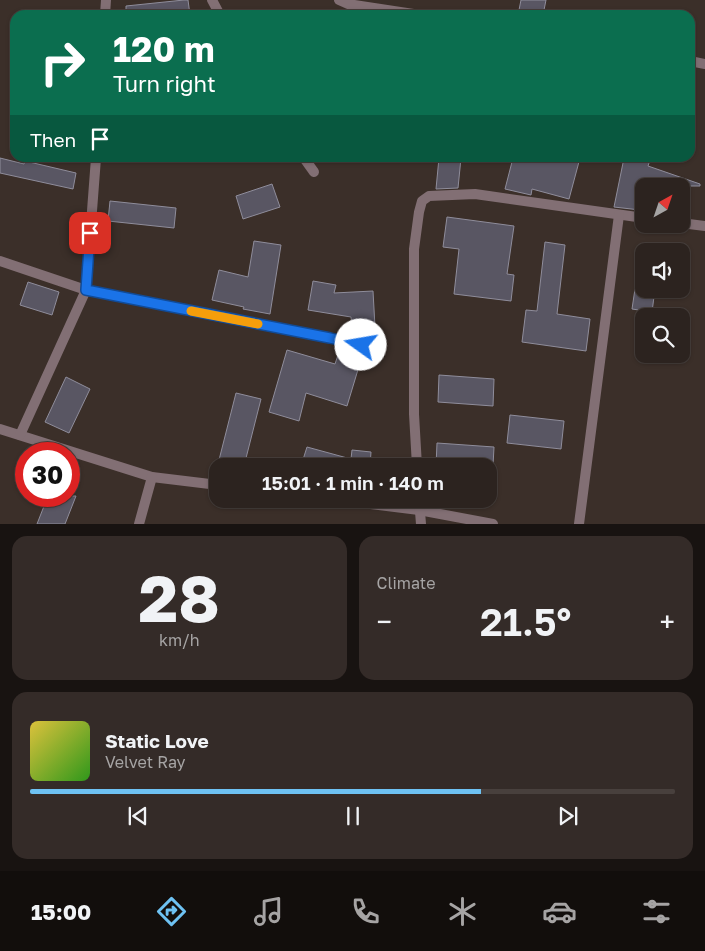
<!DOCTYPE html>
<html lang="en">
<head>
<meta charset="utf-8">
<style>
  body { margin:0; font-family:"Golos Text",sans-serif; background:#342b28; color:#f1f3f6; height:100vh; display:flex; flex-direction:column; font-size:19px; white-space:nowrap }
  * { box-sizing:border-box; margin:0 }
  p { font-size:16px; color:#a6a4a4 }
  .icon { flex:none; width:28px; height:28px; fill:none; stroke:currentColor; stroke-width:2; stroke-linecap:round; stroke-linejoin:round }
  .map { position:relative; height:524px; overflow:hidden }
  .details { display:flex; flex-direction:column; gap:12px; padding:12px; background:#181311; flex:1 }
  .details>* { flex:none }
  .guide { position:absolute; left:10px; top:10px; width:685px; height:152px; border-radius:15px; box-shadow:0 1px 4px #0004,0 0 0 1px #48403d; background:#0b6e4f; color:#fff; overflow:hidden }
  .needle { width:32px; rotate:40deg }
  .fabs { position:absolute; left:635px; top:178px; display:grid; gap:10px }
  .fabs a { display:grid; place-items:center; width:55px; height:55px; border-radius:10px; background:#2c231f; box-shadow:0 1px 4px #0004,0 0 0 1px #48403d; font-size:25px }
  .speed { position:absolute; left:15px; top:442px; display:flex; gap:10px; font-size:25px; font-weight:700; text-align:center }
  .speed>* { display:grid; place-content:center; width:65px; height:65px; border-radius:50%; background:#2c231f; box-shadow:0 1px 4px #0004,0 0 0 1px #48403d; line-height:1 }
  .speed .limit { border:8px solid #d22; background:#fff; color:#111 }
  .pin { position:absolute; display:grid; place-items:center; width:42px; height:42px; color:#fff; margin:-21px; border-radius:10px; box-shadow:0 2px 8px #0006 }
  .me { position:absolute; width:55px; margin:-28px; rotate:283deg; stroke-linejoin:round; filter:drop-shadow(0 0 4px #0008) }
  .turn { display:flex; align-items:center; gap:18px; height:105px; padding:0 20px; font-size:22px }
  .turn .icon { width:65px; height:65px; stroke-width:2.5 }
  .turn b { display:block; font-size:35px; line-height:42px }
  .then { display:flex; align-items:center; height:48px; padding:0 20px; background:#0003; gap:10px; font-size:19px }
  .big { font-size:38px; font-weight:600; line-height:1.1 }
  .details .card { flex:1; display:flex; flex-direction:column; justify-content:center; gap:8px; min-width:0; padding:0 18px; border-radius:15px; background:#342b28 }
  .details .dial { align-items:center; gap:0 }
  .dial b { font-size:65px; line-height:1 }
  .song { display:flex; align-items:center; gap:15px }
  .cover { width:60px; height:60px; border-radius:8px; background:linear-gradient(135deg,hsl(50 70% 55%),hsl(110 70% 35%)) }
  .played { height:5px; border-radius:2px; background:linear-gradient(90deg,#6ec2f3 70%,#48403d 70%) }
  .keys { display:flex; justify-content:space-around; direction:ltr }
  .heat { display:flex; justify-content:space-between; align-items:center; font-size:28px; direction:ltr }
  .details .tiles { flex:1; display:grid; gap:12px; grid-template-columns:1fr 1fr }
  .card:last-child { grid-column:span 2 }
  .trip { position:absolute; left:209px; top:458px; width:288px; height:50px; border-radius:15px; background:#2c231f; box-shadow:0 1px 4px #0004,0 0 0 1px #48403d; font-weight:600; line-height:50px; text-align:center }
  .tabs { display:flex; height:80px; justify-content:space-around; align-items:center; background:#120e0c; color:#a6a4a4 }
  .tabs .icon { width:35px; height:35px }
  .tabs .active { color:#6ec2f3 }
  .tabs b { font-size:22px; color:#f1f3f6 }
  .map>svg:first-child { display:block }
  .building { fill:#595663; stroke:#8f8d9b }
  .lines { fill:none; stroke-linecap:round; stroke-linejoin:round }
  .minor { stroke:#826f74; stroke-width:10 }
  .route-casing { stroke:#114b97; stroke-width:12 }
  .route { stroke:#1a73e8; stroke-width:9 }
  .slow { stroke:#f59e0b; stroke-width:9 }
</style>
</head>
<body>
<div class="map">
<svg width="705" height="524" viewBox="0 0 705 524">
  <rect width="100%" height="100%" fill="#3b2f29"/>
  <!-- building -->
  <g class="building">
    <polygon points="184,0 188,0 190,15 126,15 126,6"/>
    <polygon points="521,0 546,0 543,15 518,15"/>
    <polygon points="0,158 24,164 25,161 76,173 73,189 0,173"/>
    <polygon points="439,158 461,158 458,188 436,189"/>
    <polygon points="513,158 580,158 569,199 532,189 531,195 505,189"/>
    <polygon points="624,158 640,158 650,160 648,166 700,184 700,186 644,186 640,210 614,207"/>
    <polygon points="272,184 280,207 243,219 236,196"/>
    <polygon points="110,201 176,208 174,228 108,221"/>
    <polygon points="447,217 514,226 507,274 514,275 511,301 454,294 459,249 443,247"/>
    <polygon points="254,241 281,245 270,314 243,309 244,307 212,300 219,270 248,277"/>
    <polygon points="545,242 565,245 557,314 590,319 586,351 522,342 526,310 537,311"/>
    <polygon points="313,281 336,285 334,293 373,291 375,327 352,328 351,317 308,310"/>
    <polygon points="28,282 59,292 52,315 20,305"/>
    <polygon points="635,289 655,289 652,312 632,309"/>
    <polygon points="287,350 335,364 338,355 360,363 347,406 306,393 299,421 269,412"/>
    <polygon points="439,375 494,379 493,406 438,402"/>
    <polygon points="66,377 90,389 69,433 45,422"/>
    <polygon points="236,393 261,399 244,466 219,460"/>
    <polygon points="510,415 564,421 561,449 507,443"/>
    <polygon points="437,443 494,447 493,466 436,466"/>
    <polygon points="307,447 351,459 352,450 371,452 370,466 301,466"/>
    <polygon points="48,496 76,496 65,524 37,524"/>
  </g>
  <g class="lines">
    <!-- minor -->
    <g class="minor">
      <polyline points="212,0 220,15"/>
      <polyline points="339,0 348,4 420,15"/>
      <polyline points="105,15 106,0"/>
      <polyline points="690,61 705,64"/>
      <polyline points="304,158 314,172"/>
      <polyline points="681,223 705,226"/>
      <polyline points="0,261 86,290 330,338 376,349"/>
      <polyline points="0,429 152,477 218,485"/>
      <polyline points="20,435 86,290 96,158"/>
      <polyline points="417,466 414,414 414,249 419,212 422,201 429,196 475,194 644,218"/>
      <polyline points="330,499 419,510 493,524"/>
      <polyline points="419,499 421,524"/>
      <polyline points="139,524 152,477"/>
      <polyline points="579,524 619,215"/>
    </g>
  </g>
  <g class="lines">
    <defs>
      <polyline id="route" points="90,233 86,290 330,338 361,345"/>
    </defs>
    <!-- route casing -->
    <use href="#route" class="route-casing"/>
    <!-- route -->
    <use href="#route" class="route"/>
    <!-- slow -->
    <polyline class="slow" points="191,311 258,324"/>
  </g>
</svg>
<div class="fabs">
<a><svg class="needle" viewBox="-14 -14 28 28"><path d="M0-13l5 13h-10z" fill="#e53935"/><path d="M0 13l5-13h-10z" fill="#a6a4a4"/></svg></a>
<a><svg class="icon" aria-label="sound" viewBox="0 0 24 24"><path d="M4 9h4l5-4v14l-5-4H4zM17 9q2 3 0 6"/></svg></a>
<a><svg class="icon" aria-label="search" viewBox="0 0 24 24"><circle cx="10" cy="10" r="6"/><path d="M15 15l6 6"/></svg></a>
</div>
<div class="speed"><div class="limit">30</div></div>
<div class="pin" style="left:90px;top:233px;background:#d93025"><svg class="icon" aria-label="arrive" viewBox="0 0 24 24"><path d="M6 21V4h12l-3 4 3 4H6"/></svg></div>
<svg class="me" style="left:361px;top:345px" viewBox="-20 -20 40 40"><circle r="19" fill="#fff"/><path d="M0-13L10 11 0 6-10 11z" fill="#1a73e8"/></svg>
<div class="trip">15:01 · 1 min · 140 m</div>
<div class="guide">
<div class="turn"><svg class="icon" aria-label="right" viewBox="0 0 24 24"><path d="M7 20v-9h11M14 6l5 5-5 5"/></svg><div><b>120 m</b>Turn right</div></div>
<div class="then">Then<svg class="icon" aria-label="arrive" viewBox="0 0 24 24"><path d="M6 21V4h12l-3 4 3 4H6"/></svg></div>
</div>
</div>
<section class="details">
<div class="tiles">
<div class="card dial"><b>28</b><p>km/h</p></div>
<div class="card"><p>Climate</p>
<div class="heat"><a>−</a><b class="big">21.5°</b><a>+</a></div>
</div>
<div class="card">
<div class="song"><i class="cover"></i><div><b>Static Love</b><p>Velvet Ray</p></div></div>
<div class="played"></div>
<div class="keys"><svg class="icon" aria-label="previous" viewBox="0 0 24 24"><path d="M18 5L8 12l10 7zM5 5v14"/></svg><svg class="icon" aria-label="pause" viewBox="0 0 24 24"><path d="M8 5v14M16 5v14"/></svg><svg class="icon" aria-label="next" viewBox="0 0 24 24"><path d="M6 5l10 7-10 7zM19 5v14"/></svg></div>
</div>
</div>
</section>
<nav class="tabs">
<b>15:00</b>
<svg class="icon active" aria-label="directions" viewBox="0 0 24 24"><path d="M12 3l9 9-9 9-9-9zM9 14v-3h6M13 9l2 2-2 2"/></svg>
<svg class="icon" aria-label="music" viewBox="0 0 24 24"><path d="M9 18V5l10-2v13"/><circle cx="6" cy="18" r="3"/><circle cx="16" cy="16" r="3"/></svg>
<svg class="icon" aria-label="phone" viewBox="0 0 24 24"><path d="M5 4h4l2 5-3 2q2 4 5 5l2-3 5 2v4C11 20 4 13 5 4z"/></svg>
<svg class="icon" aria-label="climate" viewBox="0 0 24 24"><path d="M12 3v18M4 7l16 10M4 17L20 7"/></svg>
<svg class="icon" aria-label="car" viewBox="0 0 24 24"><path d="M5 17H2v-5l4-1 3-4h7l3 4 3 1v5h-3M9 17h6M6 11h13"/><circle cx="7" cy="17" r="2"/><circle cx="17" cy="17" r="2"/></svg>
<svg class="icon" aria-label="filters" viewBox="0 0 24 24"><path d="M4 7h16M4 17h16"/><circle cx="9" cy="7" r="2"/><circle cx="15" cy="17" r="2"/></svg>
</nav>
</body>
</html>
